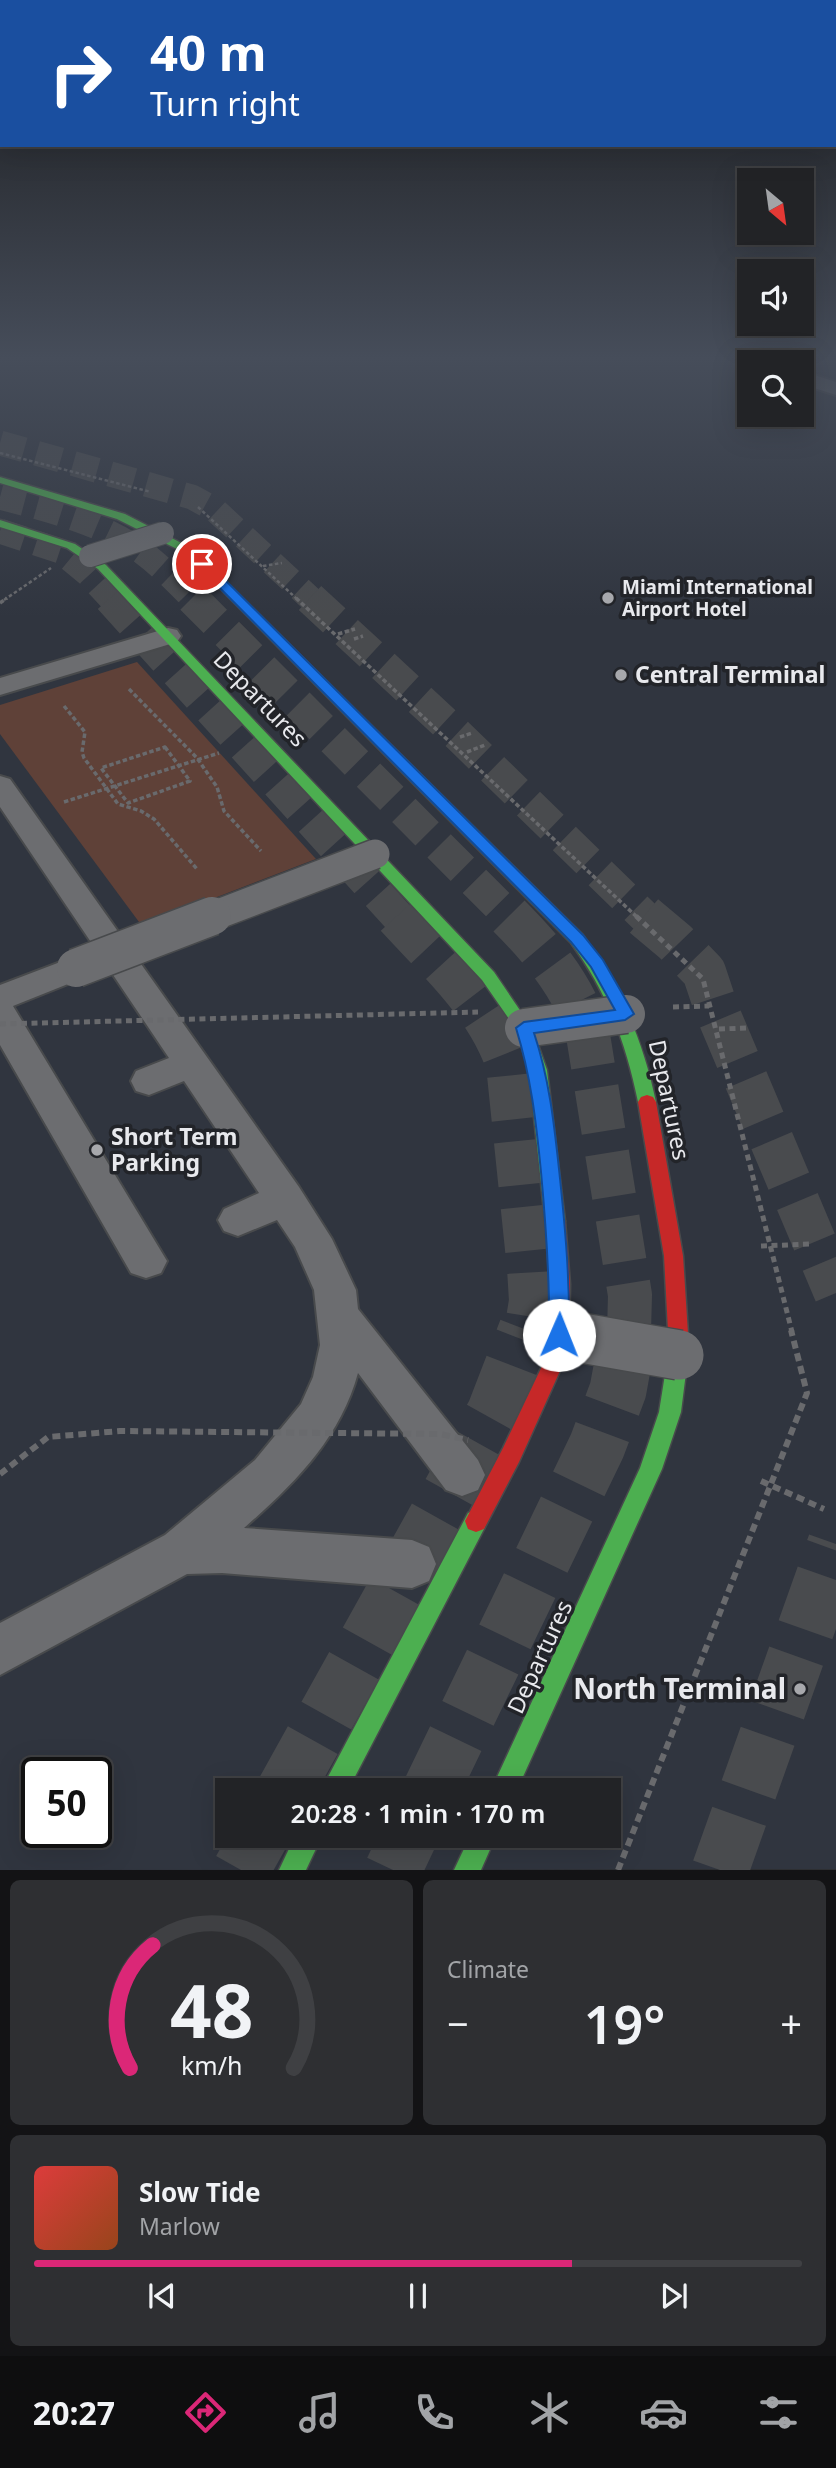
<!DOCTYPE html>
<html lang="en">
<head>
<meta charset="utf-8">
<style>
  body { margin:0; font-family:"Noto Sans",sans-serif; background:#2e2f32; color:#f1f3f6; height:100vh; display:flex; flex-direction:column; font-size:26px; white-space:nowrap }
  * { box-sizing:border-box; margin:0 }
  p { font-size:23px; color:#a2a4a7 }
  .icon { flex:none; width:38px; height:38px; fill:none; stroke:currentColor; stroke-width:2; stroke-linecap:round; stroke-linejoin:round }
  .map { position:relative; height:1870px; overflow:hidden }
  .drawer { display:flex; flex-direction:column; gap:10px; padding:10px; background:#131315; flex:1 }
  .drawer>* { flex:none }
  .guide { position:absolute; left:0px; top:0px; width:836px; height:147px; box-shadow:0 7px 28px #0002,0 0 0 2px #3f4043; background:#1a4fa0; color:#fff; overflow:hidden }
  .needle { width:46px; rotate:151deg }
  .controls { position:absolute; left:737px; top:168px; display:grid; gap:14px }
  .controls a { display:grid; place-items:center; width:77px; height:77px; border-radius:0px; background:#222326; box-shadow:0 7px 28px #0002,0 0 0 2px #3f4043; font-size:35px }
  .speed { position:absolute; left:21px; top:1757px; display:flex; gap:14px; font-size:35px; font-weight:700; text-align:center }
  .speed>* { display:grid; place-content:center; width:91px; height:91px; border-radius:50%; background:#222326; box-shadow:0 7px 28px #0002,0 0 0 2px #3f4043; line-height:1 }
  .speed .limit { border:4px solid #111; border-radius:10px; background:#fff; color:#111 }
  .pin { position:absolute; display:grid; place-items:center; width:60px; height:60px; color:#fff; margin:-30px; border:4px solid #fff; border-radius:50%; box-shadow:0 2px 7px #0007 }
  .me { position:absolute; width:77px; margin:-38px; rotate:1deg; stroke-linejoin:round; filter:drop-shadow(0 0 5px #0008) }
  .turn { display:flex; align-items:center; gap:24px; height:147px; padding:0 35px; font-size:32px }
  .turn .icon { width:91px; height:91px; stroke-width:2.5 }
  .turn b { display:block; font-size:49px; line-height:60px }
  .big { font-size:52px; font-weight:600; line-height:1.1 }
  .drawer .tile { flex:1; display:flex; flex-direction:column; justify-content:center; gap:10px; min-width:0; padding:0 24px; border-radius:10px; background:#2e2f32 }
  .drawer .dial { align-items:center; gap:0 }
  .dial svg { height:182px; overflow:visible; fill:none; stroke:#3f4043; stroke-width:7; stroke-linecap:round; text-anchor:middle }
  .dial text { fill:#f1f3f6; stroke:none }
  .song { display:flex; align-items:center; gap:21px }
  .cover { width:84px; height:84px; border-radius:10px; background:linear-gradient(135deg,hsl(0 70% 55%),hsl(20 70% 35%)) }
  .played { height:7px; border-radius:4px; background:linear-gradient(90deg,#db2777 70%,#3f4043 70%) }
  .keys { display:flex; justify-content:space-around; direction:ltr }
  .heat { display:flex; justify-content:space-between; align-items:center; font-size:38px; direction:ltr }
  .drawer .tiles { flex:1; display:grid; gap:10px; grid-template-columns:1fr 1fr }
  .tile:last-child { grid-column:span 2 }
  .trip { position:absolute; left:215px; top:1778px; width:406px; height:70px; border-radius:0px; background:#222326; box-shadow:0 7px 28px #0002,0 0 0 2px #3f4043; font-weight:600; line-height:70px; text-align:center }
  .menu { display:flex; height:112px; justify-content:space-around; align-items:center; background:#0e0e0f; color:#a2a4a7 }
  .menu .icon { width:49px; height:49px }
  .menu .selected { color:#db2777 }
  .menu b { font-size:32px; color:#f1f3f6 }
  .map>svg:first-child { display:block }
  .built { fill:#30353f; fill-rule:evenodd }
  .green { fill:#5f4138 }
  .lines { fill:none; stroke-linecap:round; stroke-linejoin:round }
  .secondary-tunnel-far3 { stroke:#494b4e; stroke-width:25; stroke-dasharray:25 13; stroke-linecap:butt }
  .secondary-tunnel-far2 { stroke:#494b4e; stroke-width:33; stroke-dasharray:33 17; stroke-linecap:butt }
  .secondary-tunnel-far1 { stroke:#494b4e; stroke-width:44; stroke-dasharray:44 22; stroke-linecap:butt }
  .secondary-tunnel { stroke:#494b4e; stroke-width:57; stroke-dasharray:57 28; stroke-linecap:butt }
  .primary-tunnel-far3 { stroke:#494b4e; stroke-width:25; stroke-dasharray:25 13; stroke-linecap:butt }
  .primary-tunnel-far2 { stroke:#494b4e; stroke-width:33; stroke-dasharray:33 17; stroke-linecap:butt }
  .primary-tunnel-far1 { stroke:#494b4e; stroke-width:44; stroke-dasharray:44 22; stroke-linecap:butt }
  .primary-tunnel { stroke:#494b4e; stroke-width:57; stroke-dasharray:57 28; stroke-linecap:butt }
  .lane-casing { stroke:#484a4c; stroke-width:4 }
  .fast-casing { stroke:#484a4c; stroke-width:3 }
  .jam-casing { stroke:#484a4c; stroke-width:3 }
  .path-far3 { stroke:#696a6d; stroke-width:2.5; stroke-dasharray:3.5 2.5; stroke-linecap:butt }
  .path-far2 { stroke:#696a6d; stroke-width:3.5; stroke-dasharray:4.5 2.5; stroke-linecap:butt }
  .path-far1 { stroke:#696a6d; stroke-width:5; stroke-dasharray:6 4.5; stroke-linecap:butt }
  .path { stroke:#696a6d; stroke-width:6; stroke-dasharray:8 5; stroke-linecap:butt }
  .lane { fill:#6c6d70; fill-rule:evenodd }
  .fast { fill:#4caf50; fill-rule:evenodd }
  .jam { fill:#c62828; fill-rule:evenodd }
  .lane-bridge-far3-casing { stroke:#484a4c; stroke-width:24; stroke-linecap:butt }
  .lane-bridge-far2-casing { stroke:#484a4c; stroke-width:32; stroke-linecap:butt }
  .lane-bridge-far1-casing { stroke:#484a4c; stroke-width:41; stroke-linecap:butt }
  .lane-bridge-casing { stroke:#484a4c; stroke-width:52; stroke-linecap:butt }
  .path-bridge-far3 { stroke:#696a6d; stroke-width:2.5; stroke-dasharray:3.5 2.5; stroke-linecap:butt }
  .path-bridge-far2 { stroke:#696a6d; stroke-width:3.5; stroke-dasharray:4.5 2.5; stroke-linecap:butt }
  .path-bridge-far1 { stroke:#696a6d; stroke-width:5; stroke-dasharray:6 4.5; stroke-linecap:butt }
  .path-bridge { stroke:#696a6d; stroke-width:6; stroke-dasharray:8 5; stroke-linecap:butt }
  .lane-bridge-far3 { stroke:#6c6d70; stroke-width:22 }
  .lane-bridge-far2 { stroke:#6c6d70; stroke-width:29 }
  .lane-bridge-far1 { stroke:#6c6d70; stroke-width:38 }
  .lane-bridge { stroke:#6c6d70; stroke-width:49 }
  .route { fill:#1a73e8; stroke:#114b97; stroke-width:2 }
  .poi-dot { fill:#a7a8ac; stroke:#222429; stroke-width:2.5 }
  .labels { text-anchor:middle; stroke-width:7; stroke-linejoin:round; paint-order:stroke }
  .far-poi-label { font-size:19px; font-weight:bold; fill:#e8e9ed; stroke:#222429; text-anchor:start }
  .poi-label { font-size:23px; font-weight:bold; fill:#e8e9ed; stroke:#222429; text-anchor:start }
  .street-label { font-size:23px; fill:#e8e9ed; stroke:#222429 }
  .near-poi-label { font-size:28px; font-weight:bold; fill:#e8e9ed; stroke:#222429; text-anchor:end }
</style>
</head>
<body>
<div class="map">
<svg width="836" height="1870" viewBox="0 0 836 1870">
  <rect width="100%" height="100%" fill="#2d2f32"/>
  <!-- built -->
  <path class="built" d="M0,355H836V1869L0,1870ZM749,362H802V415H749ZM37,1773H96V1832H37ZM228,1790H609V1836H228Z"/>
  <!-- green -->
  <polygon class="green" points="137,662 316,859 142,926 0,734 0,705"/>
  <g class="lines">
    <!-- secondary-tunnel-far3 -->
    <g class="secondary-tunnel-far3">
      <polyline points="0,443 192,497 214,509 312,600"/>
      <path d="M0,497C49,510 100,522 142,552C161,566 177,583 194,600"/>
    </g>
    <!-- secondary-tunnel-far2 -->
    <g class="secondary-tunnel-far2">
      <polyline points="192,598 511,918"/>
      <polyline points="310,598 460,737 646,918"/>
    </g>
    <!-- secondary-tunnel-far1 -->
    <g class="secondary-tunnel-far1">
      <path d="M509,916C543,950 571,984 587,1029L630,1295L629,1332"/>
      <polyline points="644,916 675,942 704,972 717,1011 836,1293"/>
    </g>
    <!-- secondary-tunnel -->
    <g class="secondary-tunnel">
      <polyline points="431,1790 597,1446 618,1390 629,1330"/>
      <polyline points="393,1870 409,1836"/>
      <polyline points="720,1870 836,1544"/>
    </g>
    <!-- primary-tunnel-far3 -->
    <polyline class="primary-tunnel-far3" points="0,531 60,551 88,574 112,600"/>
    <!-- primary-tunnel-far2 -->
    <polyline class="primary-tunnel-far2" points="110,598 399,918"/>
    <!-- primary-tunnel-far1 -->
    <path class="primary-tunnel-far1" d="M397,916C439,962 488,1005 508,1065L529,1268L531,1301L526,1332"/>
    <!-- primary-tunnel -->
    <g class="primary-tunnel">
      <polyline points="285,1790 495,1413 527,1330"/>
      <polyline points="241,1870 260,1836"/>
    </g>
    <defs>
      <g id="lane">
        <polygon points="752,355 774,355 781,362 759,362"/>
        <polygon points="802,371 836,382 836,395 802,384"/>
        <polygon points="168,628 177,630 181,636 177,642 0,695 0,678"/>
        <path d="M0,776L10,779L299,1187L332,1239L356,1290L358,1309L478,1460L485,1475L478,1490L462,1496L446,1490L358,1373C340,1439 293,1485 244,1528L412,1540L429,1547L436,1564L429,1581L412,1588L222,1573L187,1574L0,1675V1623L165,1535L255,1460L301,1404L313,1377L320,1345L314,1290L295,1247L277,1220L238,1236L224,1231L218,1220L224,1209L259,1193L184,1081L149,1095L136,1091L131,1081L136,1071L169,1058L0,807Z"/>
        <polygon points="76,956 88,960 93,968 88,976 13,1006 167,1261 161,1273 146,1278 131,1273 0,1045 0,985"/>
      </g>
      <g id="fast">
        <path d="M0,477L125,514L193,549L583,935C620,987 643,1040 656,1102L653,1107H641L638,1102C626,1043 607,992 571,943L185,553L117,519L0,483Z"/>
        <polygon points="0,520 75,544 106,565 494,972 532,1028 547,1070 565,1221 562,1226 555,1229 548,1226 545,1221 529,1070 516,1029 482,980 98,569 67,548 0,527"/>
        <polygon points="679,1340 686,1343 689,1349 681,1412 662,1469 517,1790 491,1790 640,1468 659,1412 669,1349 672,1343"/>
        <polygon points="476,1510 484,1513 487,1521 484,1529 348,1790 321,1790 468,1513"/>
        <polygon points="295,1836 322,1836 306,1870 279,1870"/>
        <polygon points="470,1836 496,1836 481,1870 454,1870"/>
      </g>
      <g id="jam">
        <polygon points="647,1095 653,1097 656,1102 683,1256 689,1349 686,1355 679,1358 672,1355 669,1349 664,1256 638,1102 641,1097"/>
        <polygon points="555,1213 562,1216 565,1221 570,1284 569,1334 564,1362 519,1462 484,1529 476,1532 468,1529 465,1521 503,1448 544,1362 549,1334 550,1284 545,1221 548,1216"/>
      </g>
    </defs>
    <!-- lane casing -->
    <use href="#lane" class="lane-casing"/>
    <!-- fast casing -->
    <use href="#fast" class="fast-casing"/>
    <!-- jam casing -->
    <use href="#jam" class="jam-casing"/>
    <!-- path-far3 -->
    <polyline class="path-far3" points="263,566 282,563"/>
    <!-- path-far2 -->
    <g class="path-far2">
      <polyline points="338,634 355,629"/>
      <polyline points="354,639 363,636"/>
      <polyline points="129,689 197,758 217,787 224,811 261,851"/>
      <polyline points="64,706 85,732 82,752 84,758 118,804 141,811 154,819 197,869"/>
      <polyline points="460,737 472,733"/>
      <polygon points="165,747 190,781 128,803 101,768"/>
      <polyline points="467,752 485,745"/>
      <polyline points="64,802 219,753"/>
    </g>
    <!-- path-far1 -->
    <g class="path-far1">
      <polyline points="719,1029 747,1028"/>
      <polyline points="761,1246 810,1244"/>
    </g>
    <!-- path -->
    <polyline class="path" points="761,1481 824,1509"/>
    <!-- lane -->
    <use href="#lane" class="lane"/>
    <!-- fast -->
    <use href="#fast" class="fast"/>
    <!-- jam -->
    <use href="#jam" class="jam"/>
    <defs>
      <polyline id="lane-bridge-far3" points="90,556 163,533"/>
      <polyline id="lane-bridge-far2" points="208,918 375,854"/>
      <g id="lane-bridge-far1">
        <polyline points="76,968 212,916"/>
        <polyline points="524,1028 626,1014"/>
      </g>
      <polyline id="lane-bridge" points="559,1334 679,1355"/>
    </defs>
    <!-- lane-bridge-far3 casing -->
    <use href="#lane-bridge-far3" class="lane-bridge-far3-casing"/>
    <!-- lane-bridge-far2 casing -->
    <use href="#lane-bridge-far2" class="lane-bridge-far2-casing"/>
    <!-- lane-bridge-far1 casing -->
    <use href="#lane-bridge-far1" class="lane-bridge-far1-casing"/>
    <!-- lane-bridge casing -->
    <use href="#lane-bridge" class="lane-bridge-casing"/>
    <!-- path-bridge-far3 -->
    <g class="path-bridge-far3">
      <polyline points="0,453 151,492"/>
      <polyline points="198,507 298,600"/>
      <polyline points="4,600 51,568"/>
    </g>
    <!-- path-bridge-far2 -->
    <g class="path-bridge-far2">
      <polyline points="296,598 638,918"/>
      <polyline points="0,603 7,598"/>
    </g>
    <!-- path-bridge-far1 -->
    <g class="path-bridge-far1">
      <polyline points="636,916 703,979 792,1332"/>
      <polyline points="673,1007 709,1006"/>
      <polyline points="0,1024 478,1012"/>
    </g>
    <!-- path-bridge -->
    <g class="path-bridge">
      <polyline points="0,1474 48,1437 120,1431 440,1434 468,1440"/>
      <polyline points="618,1870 807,1393 791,1330"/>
    </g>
    <!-- lane-bridge-far3 -->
    <use href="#lane-bridge-far3" class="lane-bridge-far3"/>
    <!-- lane-bridge-far2 -->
    <use href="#lane-bridge-far2" class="lane-bridge-far2"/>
    <!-- lane-bridge-far1 -->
    <use href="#lane-bridge-far1" class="lane-bridge-far1"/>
    <!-- lane-bridge -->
    <use href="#lane-bridge" class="lane-bridge"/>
  </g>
  <!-- sky -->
  <linearGradient id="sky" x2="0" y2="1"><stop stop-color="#191a1c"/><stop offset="0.58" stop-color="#464d5a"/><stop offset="1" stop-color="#464d5a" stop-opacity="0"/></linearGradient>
  <rect width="836" height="617" fill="url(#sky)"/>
  <!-- route -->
  <path class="route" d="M198,561H206L583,935L603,960L634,1014L625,1020L534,1033C549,1078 554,1122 559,1169C565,1225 570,1279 569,1335L566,1341L559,1343L552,1341L549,1335C550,1280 546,1226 541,1172C536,1121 531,1077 516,1028L524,1022L615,1010L591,967L571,942L198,566Z"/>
  <!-- markers -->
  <g class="poi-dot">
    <circle cx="608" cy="598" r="7"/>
    <circle cx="621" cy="675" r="7"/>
    <circle cx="97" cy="1150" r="7"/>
    <circle cx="800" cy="1689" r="7"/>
  </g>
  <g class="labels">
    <!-- far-poi labels -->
    <g class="far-poi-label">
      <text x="622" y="594">Miami International<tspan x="622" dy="22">Airport Hotel</tspan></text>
    </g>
    <!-- poi labels -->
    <g class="poi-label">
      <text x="635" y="683">Central Terminal</text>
      <text x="111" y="1145">Short Term<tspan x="111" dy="26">Parking</tspan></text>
    </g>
    <!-- street labels -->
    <g class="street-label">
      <text transform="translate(260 699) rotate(46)" y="8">Departures</text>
      <text transform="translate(669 1100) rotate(78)" y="8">Departures</text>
      <text transform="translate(540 1657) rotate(-65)" y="8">Departures</text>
    </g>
    <!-- near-poi labels -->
    <g class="near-poi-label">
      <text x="786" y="1699">North Terminal</text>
    </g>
  </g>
</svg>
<div class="controls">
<a><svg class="needle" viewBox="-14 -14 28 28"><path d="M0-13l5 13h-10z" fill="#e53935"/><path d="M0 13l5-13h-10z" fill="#a2a4a7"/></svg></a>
<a><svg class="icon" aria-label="sound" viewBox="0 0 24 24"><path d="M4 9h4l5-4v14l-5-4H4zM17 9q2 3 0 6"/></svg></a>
<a><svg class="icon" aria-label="search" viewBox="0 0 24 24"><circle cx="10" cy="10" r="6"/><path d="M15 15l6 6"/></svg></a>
</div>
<div class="speed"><div class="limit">50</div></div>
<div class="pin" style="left:202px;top:564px;background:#d93025"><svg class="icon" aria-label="arrive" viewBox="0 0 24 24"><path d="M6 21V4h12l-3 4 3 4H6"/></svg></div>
<svg class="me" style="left:559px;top:1335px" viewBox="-20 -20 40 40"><circle r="19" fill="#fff"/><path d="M0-13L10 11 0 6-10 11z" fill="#1a73e8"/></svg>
<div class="trip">20:28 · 1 min · 170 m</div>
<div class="guide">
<div class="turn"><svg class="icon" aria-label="right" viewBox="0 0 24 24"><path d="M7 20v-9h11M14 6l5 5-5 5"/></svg><div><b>40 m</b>Turn right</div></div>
</div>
</div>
<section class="drawer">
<div class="tiles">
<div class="tile dial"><svg viewBox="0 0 100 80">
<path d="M14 69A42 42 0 1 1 86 69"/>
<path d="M14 69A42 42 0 0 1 24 15" stroke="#db2777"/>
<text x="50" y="56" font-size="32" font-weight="700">48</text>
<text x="50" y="72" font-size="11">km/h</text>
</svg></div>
<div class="tile"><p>Climate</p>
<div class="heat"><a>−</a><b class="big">19°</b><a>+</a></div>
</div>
<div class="tile">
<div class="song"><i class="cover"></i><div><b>Slow Tide</b><p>Marlow</p></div></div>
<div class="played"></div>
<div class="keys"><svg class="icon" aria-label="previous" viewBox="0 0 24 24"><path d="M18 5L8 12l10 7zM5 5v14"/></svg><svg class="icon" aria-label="pause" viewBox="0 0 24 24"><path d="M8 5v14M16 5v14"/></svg><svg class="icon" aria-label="next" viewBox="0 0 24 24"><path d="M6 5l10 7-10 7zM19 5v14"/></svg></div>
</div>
</div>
</section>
<nav class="menu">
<b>20:27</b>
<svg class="icon selected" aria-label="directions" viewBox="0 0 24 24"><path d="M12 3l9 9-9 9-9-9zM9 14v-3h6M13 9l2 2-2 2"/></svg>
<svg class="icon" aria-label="music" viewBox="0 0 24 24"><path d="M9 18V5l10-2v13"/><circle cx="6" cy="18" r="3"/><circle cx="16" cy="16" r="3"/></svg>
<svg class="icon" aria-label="phone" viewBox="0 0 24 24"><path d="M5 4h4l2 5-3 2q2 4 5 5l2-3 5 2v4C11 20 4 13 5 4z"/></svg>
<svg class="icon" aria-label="climate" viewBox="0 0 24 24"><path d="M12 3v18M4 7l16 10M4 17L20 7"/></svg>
<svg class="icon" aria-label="car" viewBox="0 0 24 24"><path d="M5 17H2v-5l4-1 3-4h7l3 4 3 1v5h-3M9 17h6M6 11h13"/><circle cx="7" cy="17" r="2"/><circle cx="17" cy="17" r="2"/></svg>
<svg class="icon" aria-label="filters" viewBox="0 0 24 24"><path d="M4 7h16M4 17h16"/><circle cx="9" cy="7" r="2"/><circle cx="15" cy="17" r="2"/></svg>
</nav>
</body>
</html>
